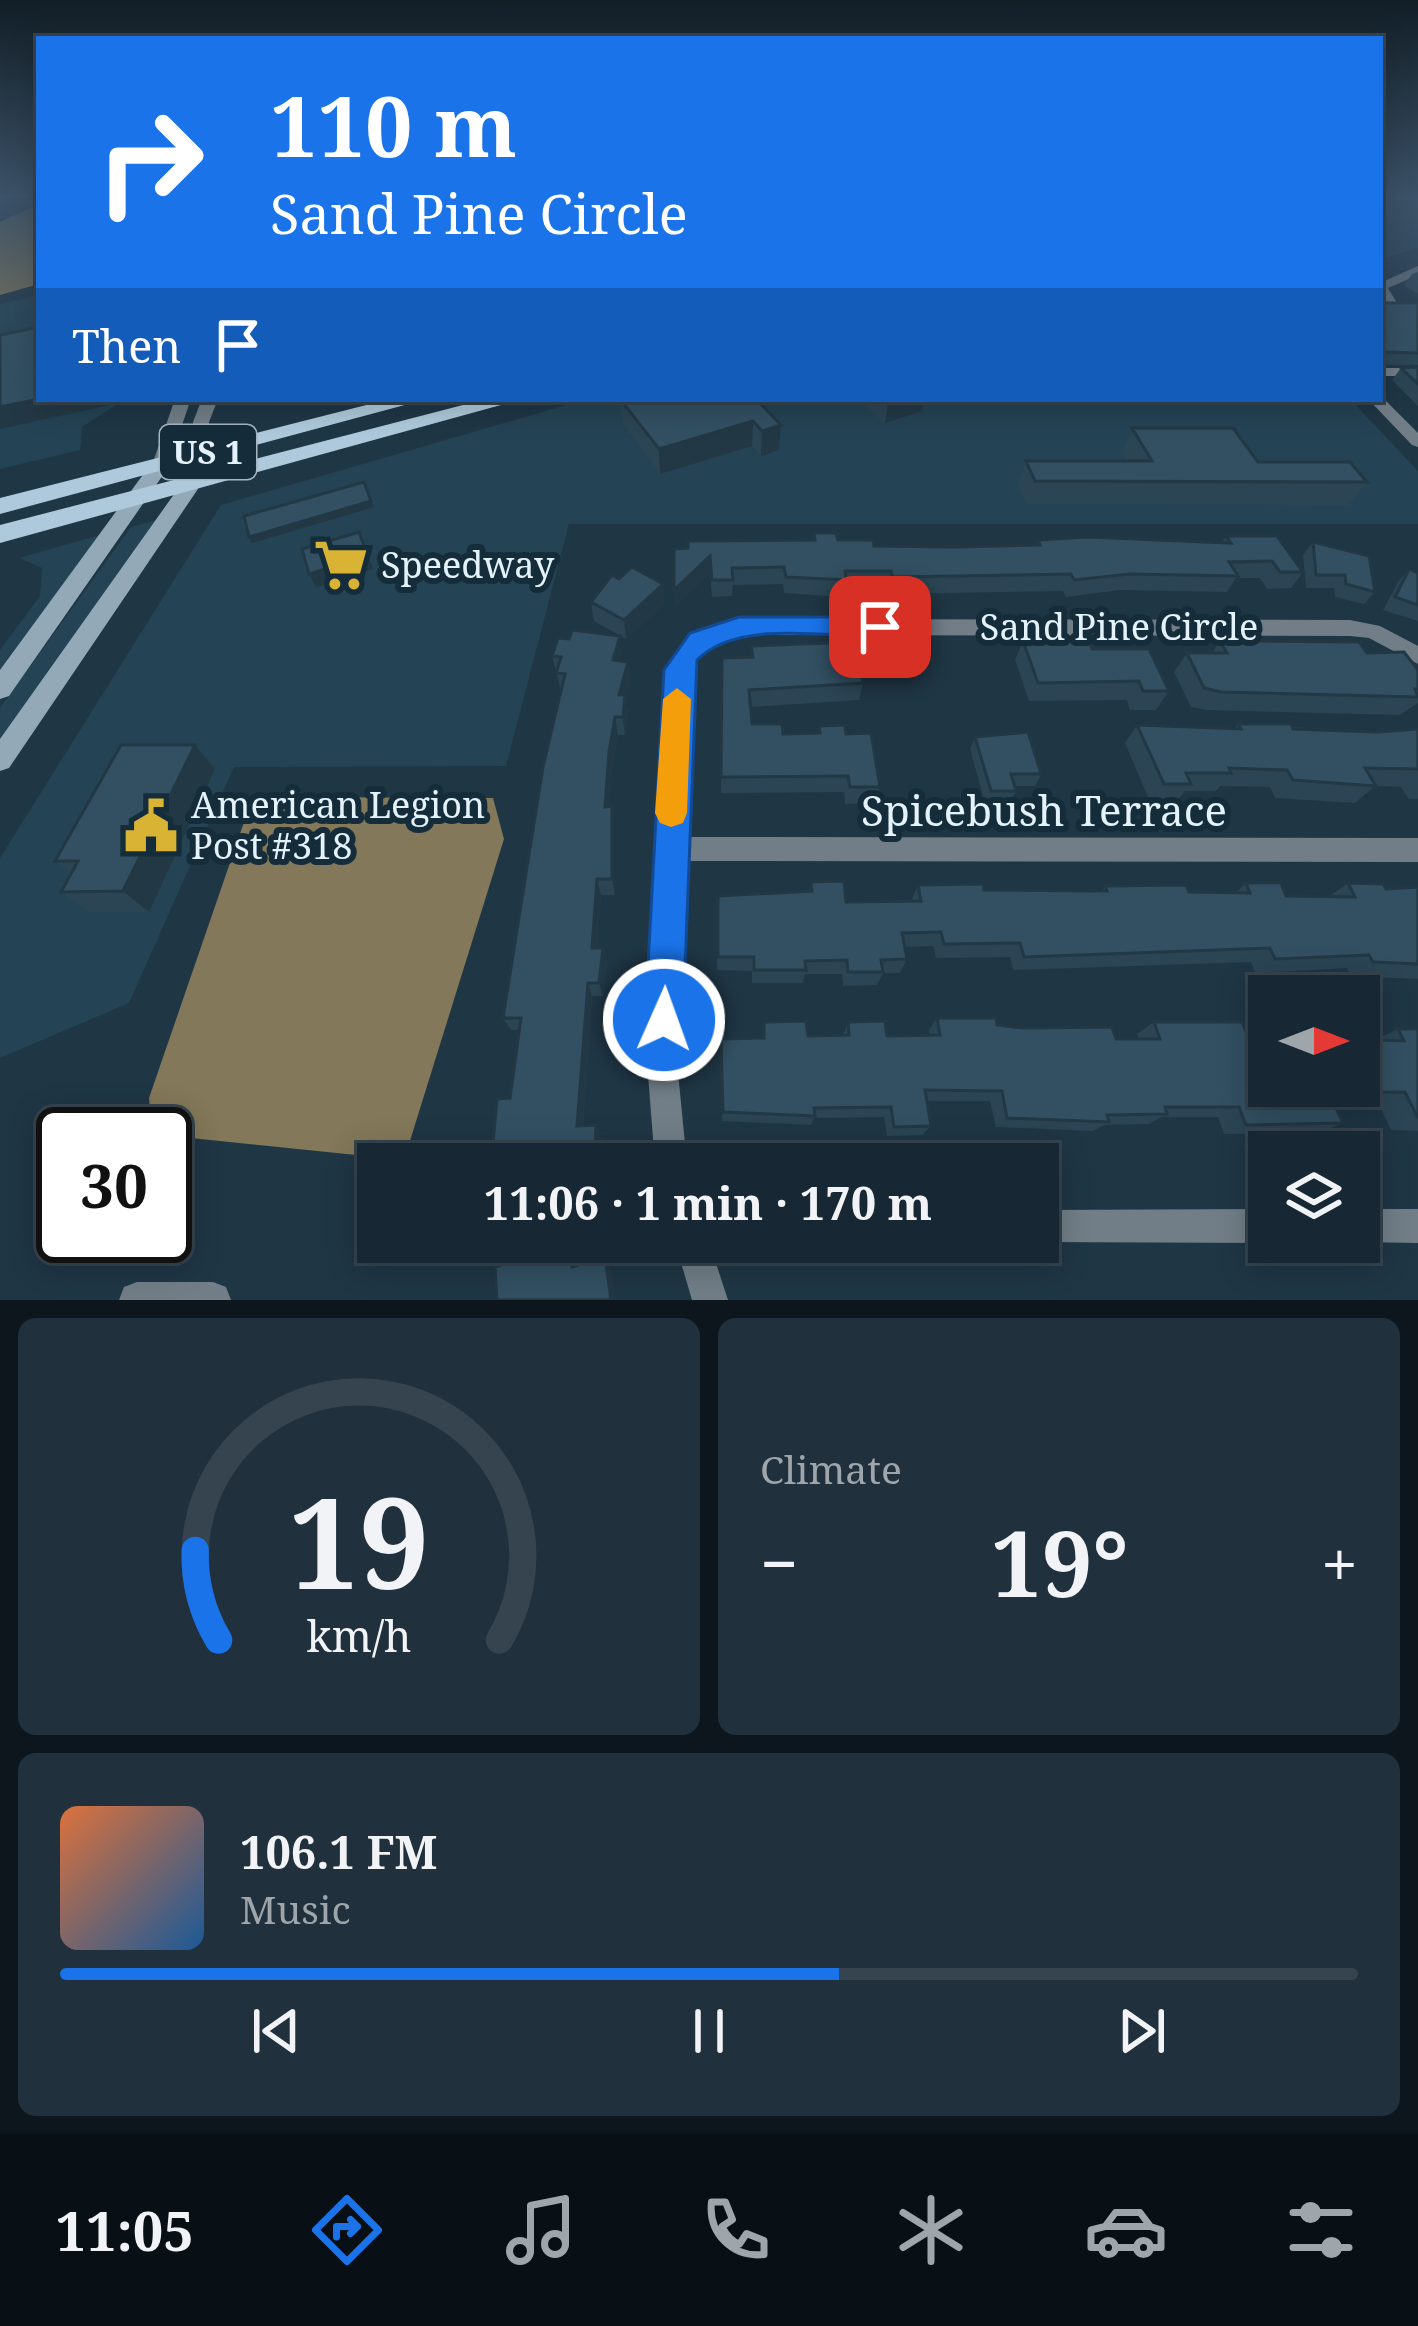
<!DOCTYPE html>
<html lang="en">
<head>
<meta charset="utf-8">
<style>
  body { margin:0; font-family:"Noto Serif",serif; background:#20303c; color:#f1f3f6; height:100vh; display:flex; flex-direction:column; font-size:45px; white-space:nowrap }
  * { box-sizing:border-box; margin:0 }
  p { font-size:39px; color:#9ea6ac }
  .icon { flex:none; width:66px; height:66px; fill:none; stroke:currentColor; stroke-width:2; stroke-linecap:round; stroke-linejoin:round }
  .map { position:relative; height:1300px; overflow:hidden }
  .details { display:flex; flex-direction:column; gap:18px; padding:18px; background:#0d161d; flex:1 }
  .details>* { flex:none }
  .guide { position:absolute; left:36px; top:36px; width:1347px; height:366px; border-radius:0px; box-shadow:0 6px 30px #0003,0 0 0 3px #36444f; background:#1a73e8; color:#fff; overflow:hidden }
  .needle { width:78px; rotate:90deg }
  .controls { position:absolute; left:1248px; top:975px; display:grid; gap:24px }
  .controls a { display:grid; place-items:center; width:132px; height:132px; border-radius:0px; background:#172834; box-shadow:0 6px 30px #0003,0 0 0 3px #36444f; font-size:60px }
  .speed { position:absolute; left:36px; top:1107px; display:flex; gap:24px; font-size:60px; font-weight:700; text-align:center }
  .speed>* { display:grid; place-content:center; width:156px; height:156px; border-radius:50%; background:#172834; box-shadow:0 6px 30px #0003,0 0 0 3px #36444f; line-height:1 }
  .speed .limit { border:6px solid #111; border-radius:18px; background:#fff; color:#111 }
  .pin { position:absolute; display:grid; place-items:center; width:102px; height:102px; color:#fff; margin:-51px; border-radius:24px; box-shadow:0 6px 18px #0006 }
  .me { position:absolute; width:132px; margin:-66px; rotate:2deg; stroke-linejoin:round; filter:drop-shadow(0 0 9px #0008) }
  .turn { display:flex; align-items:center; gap:42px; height:252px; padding:0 36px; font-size:54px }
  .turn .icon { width:156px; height:156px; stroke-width:2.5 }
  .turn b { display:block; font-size:84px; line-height:102px }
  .then { display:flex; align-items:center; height:114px; padding:0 36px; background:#0003; gap:24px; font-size:45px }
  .big { font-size:90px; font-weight:700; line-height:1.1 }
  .details .card { flex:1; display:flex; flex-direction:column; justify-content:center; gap:18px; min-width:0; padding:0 42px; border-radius:18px; background:#20303c }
  .details .dial { align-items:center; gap:0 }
  .dial svg { height:312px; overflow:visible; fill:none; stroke:#36444f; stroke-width:7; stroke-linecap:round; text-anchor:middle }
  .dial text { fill:#f1f3f6; stroke:none }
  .song { display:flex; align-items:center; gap:36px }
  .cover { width:144px; height:144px; border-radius:18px; background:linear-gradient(135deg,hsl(20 70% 55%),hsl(210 70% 35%)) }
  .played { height:12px; border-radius:6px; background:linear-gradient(90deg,#1a73e8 60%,#36444f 60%) }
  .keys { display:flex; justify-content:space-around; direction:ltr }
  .heat { display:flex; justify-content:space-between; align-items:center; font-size:66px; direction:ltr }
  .details .tiles { flex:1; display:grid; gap:18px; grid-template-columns:1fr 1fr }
  .card:last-child { grid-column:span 2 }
  .trip { position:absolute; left:357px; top:1143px; width:702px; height:120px; border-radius:0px; background:#172834; box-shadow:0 6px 30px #0003,0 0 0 3px #36444f; font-weight:700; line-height:120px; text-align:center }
  .dock { display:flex; height:192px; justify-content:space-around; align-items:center; background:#091015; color:#9ea6ac }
  .dock .icon { width:84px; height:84px }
  .dock .active { color:#1a73e8 }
  .dock b { font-size:54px; color:#f1f3f6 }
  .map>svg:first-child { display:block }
  .built { fill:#244354 }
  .water { fill:#837859 }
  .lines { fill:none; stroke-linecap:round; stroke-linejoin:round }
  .street { fill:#717e87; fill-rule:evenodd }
  .secondary { fill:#93a9b7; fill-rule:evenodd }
  .primary { fill:#adc9db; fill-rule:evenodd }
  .wall { fill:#2b4554 }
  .shaded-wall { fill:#233845 }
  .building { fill:#325062; stroke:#233845; stroke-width:3 }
  .route { fill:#1a73e8; stroke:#114b97; stroke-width:3 }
  .slow { fill:#f59e0b }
  .labels { text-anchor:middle; stroke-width:12; stroke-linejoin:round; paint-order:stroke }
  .shield { fill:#152c3a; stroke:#a6b7c1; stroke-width:3 }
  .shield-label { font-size:33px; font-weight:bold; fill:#e4f2fb }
  .poi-label { font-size:36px; fill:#e4f2fb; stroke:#152c3a; text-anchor:start }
  .street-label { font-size:36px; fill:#e4f2fb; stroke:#152c3a }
  .near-street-label { font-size:42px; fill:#e4f2fb; stroke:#152c3a }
</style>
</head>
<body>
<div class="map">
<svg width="1418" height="1300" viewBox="0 0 1418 1300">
  <rect width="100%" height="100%" fill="#1f3645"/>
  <!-- built -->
  <g class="built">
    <polygon points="1380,196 1418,196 1418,248 1380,260"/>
    <polygon points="39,296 39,399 125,399 82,427 80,450 0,469 0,304"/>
    <polygon points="587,399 1350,399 1418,471 1418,524 569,524 506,766 234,767 129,1003 0,1058 0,858 221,505"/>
    <polygon points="156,520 0,742 0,708 131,527"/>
    <polygon points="103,534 0,672 0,650 40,596 42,568 19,558"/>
  </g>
  <!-- water -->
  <g class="water">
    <polygon points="39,204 39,284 0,295 0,222"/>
    <polygon points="278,797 493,798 504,839 404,1160 152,1134 149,1098 243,825 263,802"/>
  </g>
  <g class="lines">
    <!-- street -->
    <g class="street">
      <polygon points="1418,266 1418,275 1388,288 1397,303 1385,306 1380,297 1380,283"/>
      <rect x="1380" y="368" width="38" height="8"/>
      <polygon points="1380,395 1418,433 1418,447 1412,445 1368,399 1380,399"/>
      <polygon points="175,399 191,399 168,465 160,470 154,469 152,465"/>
      <polygon points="202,399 218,399 209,422 209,454 201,459 193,454 193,422"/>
      <polygon points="739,619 1350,620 1380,626 1418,646 1418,664 1369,638 1350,636 740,635 707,646 689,672 684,837 1418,838 1418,862 683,861 677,1062 687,1164 655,1164 647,1062 667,670 693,636"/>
      <polygon points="1269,1209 1269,1243 1033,1242 1038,1242 1038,1210"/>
      <polygon points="1359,1209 1418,1209 1418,1243 1357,1242"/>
      <polygon points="675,1242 709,1242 728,1300 692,1300"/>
      <polygon points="137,1282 213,1282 226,1287 231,1300 119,1300 124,1287"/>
    </g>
    <!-- secondary -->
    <g class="secondary">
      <polygon points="201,448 210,454 202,483 9,768 0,771 0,739 182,483 194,450"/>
      <polygon points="160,459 170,465 9,696 0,699 0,670 153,461"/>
    </g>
    <!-- primary -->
    <g class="primary">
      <polygon points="390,399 427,399 0,514 0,498"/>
      <polygon points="486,399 523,399 0,543 0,525"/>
    </g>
  </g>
  <!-- wall -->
  <g class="wall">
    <polygon points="1418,272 1418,293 1404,286 1412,274"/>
    <rect x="1380" y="303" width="38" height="62"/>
    <polygon points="1418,367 1418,406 1392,380 1401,368"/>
    <polygon points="620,399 781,425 779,450 761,456 752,446 660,474 623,424"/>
    <polygon points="857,399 925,399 922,411 885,423"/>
    <polygon points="1132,428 1258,462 1367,482 1349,505 1026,504 1018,485 1026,461 1128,461 1122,451"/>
    <polygon points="814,533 838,540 874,546 955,547 1036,545 1038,540 1222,542 1226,536 1303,572 1291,588 1267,589 1260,578 1236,578 1227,592 1120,590 1066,597 1063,591 888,594 887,587 845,588 843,597 784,593 783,584 733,585 732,596 712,597 710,573 675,607 674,549 813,540"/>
    <polygon points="1313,542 1375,592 1364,604 1335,597 1334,588 1306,588 1303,555"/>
    <polygon points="1409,569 1418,573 1418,621 1383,610 1398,582"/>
    <polygon points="591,602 665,603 626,639 594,621"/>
    <polygon points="1023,641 1092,649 1169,691 1156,710 1130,710 1127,700 1029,701 1015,660"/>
    <polygon points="1220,641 1367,653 1418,670 1418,703 1400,715 1207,710 1191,707 1174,672 1187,653 1212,653"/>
    <polygon points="751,646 863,683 859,700 751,707 752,724 783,734 818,733 819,726 846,734 880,787 875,803 845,804 844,792 721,793 722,658 751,657"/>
    <polygon points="622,655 620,661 628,662 630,681 626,697 628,714 625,735 618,735 612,770 609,807 612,806 615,824 615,895 601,895 597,948 603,948 607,962 603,996 592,996 583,1125 596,1125 601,1134 600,1164 507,1164 508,1151 501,1152 493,1143 510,1098 519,1030 511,1030 503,1018 561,691 552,656"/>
    <polygon points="1238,724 1378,732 1418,729 1418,799 1409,799 1401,787 1375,786 1355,803 1275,798 1270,787 1220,786 1216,791 1185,791 1176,802 1150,802 1125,743 1137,725 1234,729"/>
    <polygon points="975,737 1041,774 1035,786 1015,786 1016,791 1010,803 985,803 970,749"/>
    <polygon points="195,745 215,769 149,912 90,912 61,892 71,873 55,861"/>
    <polygon points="811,882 846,902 911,901 918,885 984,890 1102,891 1105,886 1189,892 1235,893 1246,883 1286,896 1330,896 1348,883 1386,889 1418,887 1418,979 1350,976 1347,968 1255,973 1251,962 1013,970 1010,957 936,958 933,946 905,947 907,959 900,973 883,973 877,985 843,986 842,974 805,974 803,983 752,983 752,971 717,970 718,896 809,891"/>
    <polygon points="937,1018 1116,1039 1139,1039 1137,1034 1154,1022 1249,1039 1375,1040 1398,1029 1418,1029 1418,1131 1391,1130 1378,1102 1333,1103 1343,1123 1318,1133 1224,1134 1218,1117 1162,1117 1149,1124 1104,1125 1093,1131 996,1127 990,1101 927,1101 931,1126 922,1135 887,1136 884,1117 814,1118 811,1125 722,1121 720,1051 762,1038 764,1022 808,1036 843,1035 848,1022 887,1036 930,1035 929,1030"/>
  </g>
  <!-- shaded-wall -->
  <g class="shaded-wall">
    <polygon points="39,399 110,399 110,405 0,429 0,407"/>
    <polygon points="905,399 925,399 922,411 885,423 888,404"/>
    <polygon points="753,421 752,446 660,474 659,449"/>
    <polygon points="781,425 779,450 761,456 762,431"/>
    <polygon points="371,501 374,507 252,543 249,537"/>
    <polygon points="359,532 373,569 316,587 309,574"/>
    <polygon points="710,556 710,573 675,607 674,590"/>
    <polygon points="663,584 665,603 626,639 624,620"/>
    <polygon points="620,636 622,655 615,679 613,660"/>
    <polygon points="628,662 630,681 626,697 628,714 625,735 619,695"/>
    <polygon points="615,717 618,735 612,770 608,824 605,807 609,752"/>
    <polygon points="195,745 215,769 149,912 123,891"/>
    <polygon points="612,806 615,824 615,895 612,879"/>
    <polygon points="597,879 601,895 596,962 592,948"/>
    <polygon points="603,948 607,962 603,996 599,983"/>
    <polygon points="588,983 592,996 582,1135 577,1126"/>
    <polygon points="596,1125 601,1134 600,1164 595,1164"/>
    <polygon points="569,1242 574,1242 578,1271 572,1267"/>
    <polygon points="605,1256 610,1261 615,1300 611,1300"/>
  </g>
  <!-- building -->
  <g class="building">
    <polygon points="1380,303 1418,303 1418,353 1385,352 1380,348"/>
    <polygon points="39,327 39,399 0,407 0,335"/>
    <polygon points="1418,367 1418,384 1401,368"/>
    <polygon points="620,399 756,399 781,425 762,431 753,421 659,449"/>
    <polygon points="882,399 905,399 888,404"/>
    <polygon points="1132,428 1233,428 1258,462 1350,462 1367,482 1035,481 1026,461 1152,461"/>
    <polygon points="364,482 371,501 249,537 244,516"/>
    <polygon points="359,532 368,556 309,574 302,549"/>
    <polygon points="814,533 836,533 838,540 873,540 874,546 955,547 1040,545 1038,540 1088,537 1231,543 1226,536 1277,536 1303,572 1280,572 1272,561 1229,562 1238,576 1129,574 1074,580 1071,574 892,577 891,571 845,571 846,580 786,577 784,567 732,568 733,580 712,580 710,556 674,590 674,549 688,548 688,541 815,540"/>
    <polygon points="1313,542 1369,556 1375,592 1346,584 1345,575 1316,575"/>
    <polygon points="632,567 663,584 624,620 591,602 612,575 619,579"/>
    <polygon points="1409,569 1418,573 1418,605 1395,597"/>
    <polygon points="572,630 620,636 613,660 628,662 619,695 625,695 623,717 615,717 609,752 605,807 612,806 612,879 597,879 592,948 603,948 599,983 588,983 577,1126 596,1125 595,1164 507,1164 508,1142 493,1143 497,1099 510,1098 521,1018 503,1018 543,767 565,674 556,673 561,657 552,656 558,638 569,639"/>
    <polygon points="1089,640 1092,649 1149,649 1169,691 1143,691 1139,681 1038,683 1023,641"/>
    <polygon points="1220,641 1359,642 1367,653 1404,652 1418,670 1418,689 1415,689 1418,697 1221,692 1204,688 1187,653 1227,653"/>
    <polygon points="854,642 863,683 749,690 752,724 782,724 783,734 820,733 819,726 845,725 846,734 871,733 880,787 850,787 848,776 721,777 722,658 753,657 751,646"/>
    <polygon points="1238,724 1291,724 1293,729 1378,732 1418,729 1418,769 1365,768 1376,786 1293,780 1287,770 1229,768 1231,773 1186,773 1191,784 1164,784 1137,725 1241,729"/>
    <polygon points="1028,732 1041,774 1011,774 1016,791 991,791 975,737"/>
    <polygon points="121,745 195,745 123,891 61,892 78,861 55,861"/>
    <polygon points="844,881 846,902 921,901 918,885 983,884 984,890 1107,891 1105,886 1186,885 1189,892 1250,893 1246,883 1281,883 1286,896 1355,897 1348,883 1383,884 1386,889 1418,887 1418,964 1373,962 1369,955 1275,959 1270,948 1024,957 1020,943 944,944 941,932 902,933 907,959 881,960 883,972 848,972 847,960 805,961 806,970 754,970 754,957 718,957 718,896 812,891 811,882"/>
    <polygon points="937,1018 996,1018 997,1025 1023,1028 1112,1027 1116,1039 1160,1039 1154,1022 1242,1022 1249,1039 1269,1038 1269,1086 1359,1086 1359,1039 1404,1041 1398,1029 1418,1029 1418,1118 1405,1092 1329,1093 1343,1123 1246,1125 1239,1107 1165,1107 1167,1114 1107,1115 1109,1122 1007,1118 1002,1091 925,1090 931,1126 894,1127 891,1107 814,1108 815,1116 723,1112 721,1039 764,1038 764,1022 806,1021 808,1036 849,1035 848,1022 885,1021 887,1036 940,1035"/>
    <polygon points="512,1242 569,1242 572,1267 605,1256 611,1300 497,1300 495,1267 514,1261"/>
  </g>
  <!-- sky -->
  <linearGradient id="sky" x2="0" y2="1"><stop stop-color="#111e26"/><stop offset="0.52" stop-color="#3c5268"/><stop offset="1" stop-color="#3c5268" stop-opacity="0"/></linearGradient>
  <rect width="1418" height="378" fill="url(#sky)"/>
  <!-- route -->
  <path class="route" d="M739,617H880L893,627L880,637C826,637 737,619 697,660L683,1020L677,1033L664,1039L650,1033L645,1020L664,670L690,633Z"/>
  <!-- slow -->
  <polygon class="slow" points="677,688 691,699 687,813 683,823 671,827 660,823 655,813 663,699"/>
  <!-- icons -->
  <defs>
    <symbol id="supermarket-bare" viewBox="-9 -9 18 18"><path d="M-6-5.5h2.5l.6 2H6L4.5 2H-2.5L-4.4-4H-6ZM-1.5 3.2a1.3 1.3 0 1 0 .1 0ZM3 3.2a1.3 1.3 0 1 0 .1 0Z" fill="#d9b434" stroke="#152c3a" stroke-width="2.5" paint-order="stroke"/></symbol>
    <symbol id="civic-bare" viewBox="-9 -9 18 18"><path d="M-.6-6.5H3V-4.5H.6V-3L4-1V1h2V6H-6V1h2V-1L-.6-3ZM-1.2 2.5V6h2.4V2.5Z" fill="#d9b434" stroke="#152c3a" stroke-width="2.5" paint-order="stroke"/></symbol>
  </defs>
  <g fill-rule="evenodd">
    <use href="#supermarket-bare" x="303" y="527" width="76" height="76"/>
    <use href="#civic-bare" x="113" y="788" width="76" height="76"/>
  </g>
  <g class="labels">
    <!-- shield labels -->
    <rect class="shield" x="160" y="425" width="96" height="54" rx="9"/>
    <g class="shield-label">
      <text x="208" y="464">US 1</text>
    </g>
    <!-- poi labels -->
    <g class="poi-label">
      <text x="381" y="578">Speedway</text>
      <text x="191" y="818">American Legion<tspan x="191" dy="41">Post #318</tspan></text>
    </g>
    <!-- street labels -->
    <g class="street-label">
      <text x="1119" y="640">Sand Pine Circle</text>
    </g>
    <!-- near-street labels -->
    <g class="near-street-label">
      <text x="1044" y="826">Spicebush Terrace</text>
    </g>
  </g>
</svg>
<div class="controls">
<a><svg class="needle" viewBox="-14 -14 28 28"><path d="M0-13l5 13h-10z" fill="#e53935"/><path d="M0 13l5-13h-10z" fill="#9ea6ac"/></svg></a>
<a><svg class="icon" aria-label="layers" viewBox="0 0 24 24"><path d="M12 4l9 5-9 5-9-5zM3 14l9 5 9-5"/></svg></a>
</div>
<div class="speed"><div class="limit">30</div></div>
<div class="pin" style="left:880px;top:627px;background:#d93025"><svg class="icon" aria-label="arrive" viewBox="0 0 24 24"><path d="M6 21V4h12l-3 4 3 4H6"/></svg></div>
<svg class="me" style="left:664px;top:1020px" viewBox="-20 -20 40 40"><circle r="17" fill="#1a73e8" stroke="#fff" stroke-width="3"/><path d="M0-11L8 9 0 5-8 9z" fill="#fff"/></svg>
<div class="trip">11:06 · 1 min · 170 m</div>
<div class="guide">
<div class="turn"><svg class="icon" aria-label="right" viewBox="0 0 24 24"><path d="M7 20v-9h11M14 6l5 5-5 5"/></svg><div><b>110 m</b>Sand Pine Circle</div></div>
<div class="then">Then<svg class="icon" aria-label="arrive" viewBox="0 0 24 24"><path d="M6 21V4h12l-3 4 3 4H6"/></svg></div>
</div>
</div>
<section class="details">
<div class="tiles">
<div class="card dial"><svg viewBox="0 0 100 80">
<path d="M14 69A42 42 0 1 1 86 69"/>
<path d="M14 69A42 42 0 0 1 8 46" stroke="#1a73e8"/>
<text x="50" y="56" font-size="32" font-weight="700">19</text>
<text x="50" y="72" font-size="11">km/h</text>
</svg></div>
<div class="card"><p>Climate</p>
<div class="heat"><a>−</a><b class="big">19°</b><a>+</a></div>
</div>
<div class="card">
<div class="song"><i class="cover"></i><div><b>106.1 FM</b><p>Music</p></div></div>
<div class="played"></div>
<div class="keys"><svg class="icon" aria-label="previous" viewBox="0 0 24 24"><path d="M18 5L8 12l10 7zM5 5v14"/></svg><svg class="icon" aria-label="pause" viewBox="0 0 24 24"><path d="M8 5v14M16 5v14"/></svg><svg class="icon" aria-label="next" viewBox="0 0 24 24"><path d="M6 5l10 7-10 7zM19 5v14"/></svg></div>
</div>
</div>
</section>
<nav class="dock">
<b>11:05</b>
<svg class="icon active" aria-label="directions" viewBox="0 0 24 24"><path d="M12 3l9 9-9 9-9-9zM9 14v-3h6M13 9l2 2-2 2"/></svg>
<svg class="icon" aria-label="music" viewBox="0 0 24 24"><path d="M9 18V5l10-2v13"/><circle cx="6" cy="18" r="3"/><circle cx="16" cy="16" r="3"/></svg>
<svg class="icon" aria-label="phone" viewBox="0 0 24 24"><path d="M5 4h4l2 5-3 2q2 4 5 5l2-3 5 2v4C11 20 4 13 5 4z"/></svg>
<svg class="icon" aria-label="climate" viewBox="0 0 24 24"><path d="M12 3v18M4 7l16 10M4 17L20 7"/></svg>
<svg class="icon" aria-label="car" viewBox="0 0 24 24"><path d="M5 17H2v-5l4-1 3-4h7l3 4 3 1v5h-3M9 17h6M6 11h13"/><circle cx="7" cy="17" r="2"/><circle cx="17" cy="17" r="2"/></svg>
<svg class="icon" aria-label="filters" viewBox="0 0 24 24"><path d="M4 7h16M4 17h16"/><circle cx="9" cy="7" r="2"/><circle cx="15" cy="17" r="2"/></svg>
</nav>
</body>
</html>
